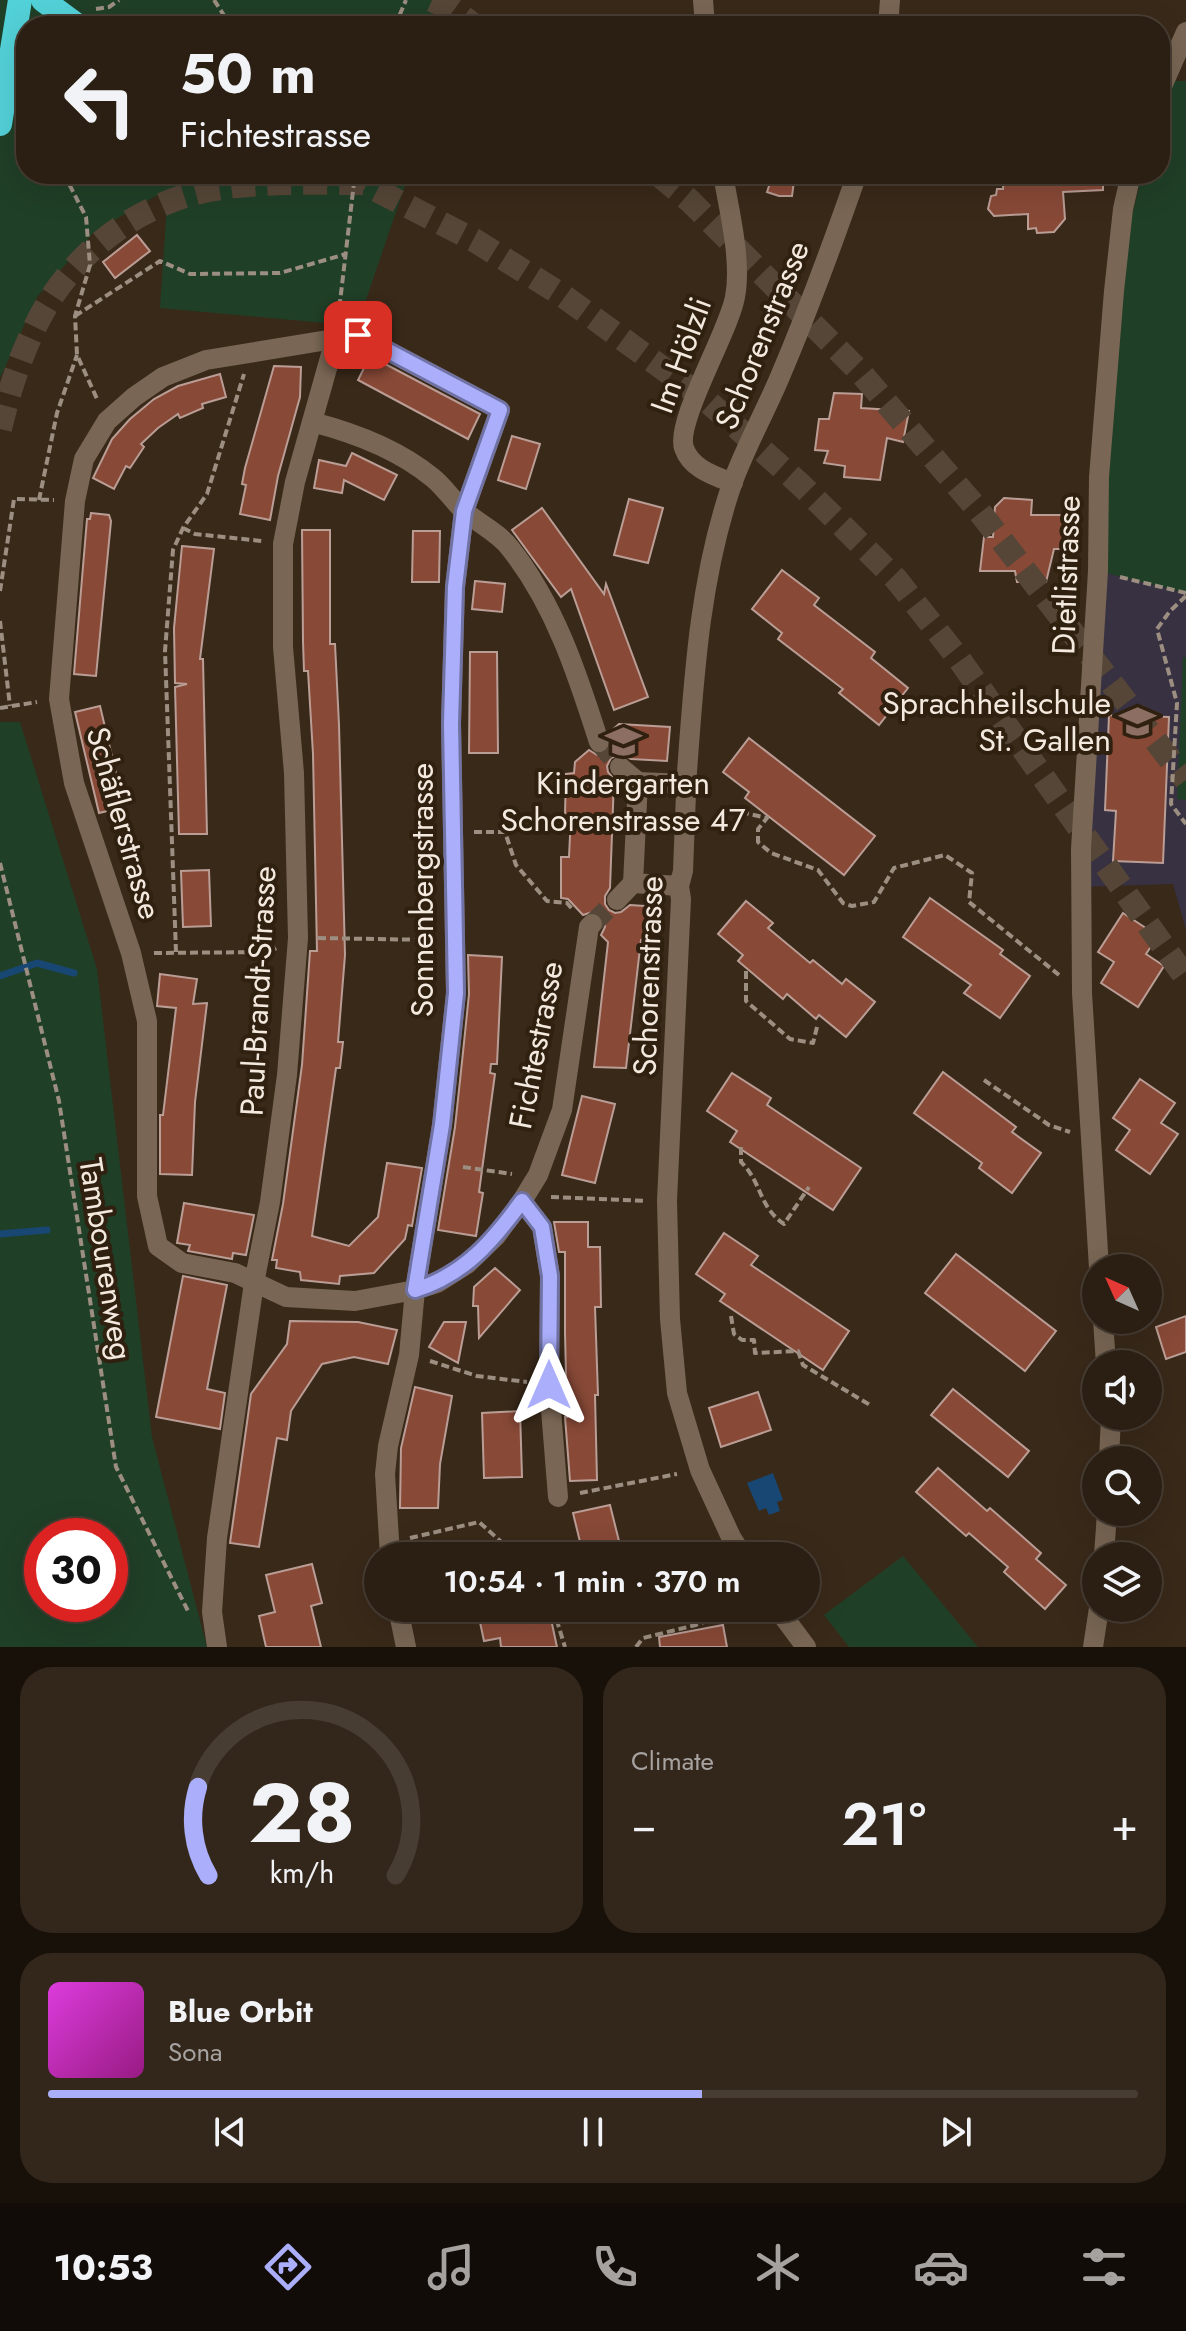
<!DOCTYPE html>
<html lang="en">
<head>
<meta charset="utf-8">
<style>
  body { margin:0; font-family:Jost,sans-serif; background:#33271c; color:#f1f3f6; height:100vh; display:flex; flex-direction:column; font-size:30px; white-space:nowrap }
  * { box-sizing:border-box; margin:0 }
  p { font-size:26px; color:#a6a2a0 }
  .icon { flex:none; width:44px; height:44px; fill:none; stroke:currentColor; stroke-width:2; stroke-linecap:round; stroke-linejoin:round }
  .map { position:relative; height:1647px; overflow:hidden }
  .side { display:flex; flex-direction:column; gap:20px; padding:20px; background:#18110a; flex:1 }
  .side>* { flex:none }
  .hud { position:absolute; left:16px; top:16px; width:1154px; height:168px; border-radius:32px; box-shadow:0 8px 32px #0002,0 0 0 2px #473d33; background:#2b1f13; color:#f1f3f6; overflow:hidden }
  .needle { width:52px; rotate:315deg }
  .fabs { position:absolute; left:1082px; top:1254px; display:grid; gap:16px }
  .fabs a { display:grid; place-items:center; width:80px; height:80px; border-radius:50%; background:#2b1f13; box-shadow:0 8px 32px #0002,0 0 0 2px #473d33; font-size:40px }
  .speed { position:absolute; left:24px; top:1518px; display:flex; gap:16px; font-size:40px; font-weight:700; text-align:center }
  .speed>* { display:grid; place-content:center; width:104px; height:104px; border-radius:50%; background:#2b1f13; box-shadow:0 8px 32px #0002,0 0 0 2px #473d33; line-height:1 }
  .speed .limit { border:12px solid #d22; background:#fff; color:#111 }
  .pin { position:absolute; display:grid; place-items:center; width:68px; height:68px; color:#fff; margin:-34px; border-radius:16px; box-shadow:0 4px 12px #0006 }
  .me { position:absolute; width:88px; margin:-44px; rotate:0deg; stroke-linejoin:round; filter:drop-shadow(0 0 6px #0008) }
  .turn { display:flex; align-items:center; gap:28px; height:168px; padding:0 32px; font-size:36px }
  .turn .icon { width:104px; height:104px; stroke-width:2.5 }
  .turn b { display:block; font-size:56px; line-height:68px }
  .big { font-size:60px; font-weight:600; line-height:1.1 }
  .side .card { flex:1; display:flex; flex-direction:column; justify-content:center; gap:12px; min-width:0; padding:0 28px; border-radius:32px; background:#33271c }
  .side .dial { align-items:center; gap:0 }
  .dial svg { height:208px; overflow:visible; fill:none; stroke:#473d33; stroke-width:7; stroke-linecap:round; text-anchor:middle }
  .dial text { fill:#f1f3f6; stroke:none }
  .song { display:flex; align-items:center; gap:24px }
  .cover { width:96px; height:96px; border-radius:12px; background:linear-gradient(135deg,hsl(300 70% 55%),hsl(310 70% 35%)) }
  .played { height:8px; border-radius:4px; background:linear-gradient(90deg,#abaffb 60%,#473d33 60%) }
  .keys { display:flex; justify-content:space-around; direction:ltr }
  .heat { display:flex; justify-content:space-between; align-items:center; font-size:44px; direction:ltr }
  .side .tiles { flex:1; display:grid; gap:20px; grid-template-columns:1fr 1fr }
  .card:last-child { grid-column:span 2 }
  .trip { position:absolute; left:364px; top:1542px; width:456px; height:80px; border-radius:40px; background:#2b1f13; box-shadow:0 8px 32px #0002,0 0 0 2px #473d33; font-weight:600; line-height:80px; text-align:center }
  .tabs { display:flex; height:128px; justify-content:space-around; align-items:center; background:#110c08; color:#a6a2a0 }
  .tabs .icon { width:56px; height:56px }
  .tabs .current { color:#abaffb }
  .tabs b { font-size:36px; color:#f1f3f6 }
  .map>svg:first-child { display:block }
  .education { fill:#373141 }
  .green { fill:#203f27; fill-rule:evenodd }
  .water { fill:#184773 }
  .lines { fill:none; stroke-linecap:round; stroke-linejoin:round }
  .stream { stroke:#184773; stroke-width:7 }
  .building { fill:#884937; stroke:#ba9d95; stroke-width:2 }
  .minor-tunnel { stroke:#554637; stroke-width:20; stroke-dasharray:20 10; stroke-linecap:butt }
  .motorway-tunnel { stroke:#554637; stroke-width:24; stroke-dasharray:24 12; stroke-linecap:butt }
  .path { stroke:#9c8f82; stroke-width:4; stroke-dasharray:8 4; stroke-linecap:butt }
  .minor { stroke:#796654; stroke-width:20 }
  .motorway { stroke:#53d1d8; stroke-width:24 }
  .route-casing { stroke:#6f72a3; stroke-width:20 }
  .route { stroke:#abaffb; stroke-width:14 }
  .labels { text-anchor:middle; stroke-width:8; stroke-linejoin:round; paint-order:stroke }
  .street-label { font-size:32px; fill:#f3e9de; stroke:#2f200f }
  .poi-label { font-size:32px; fill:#f3e9de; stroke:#2f200f; text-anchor:end }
</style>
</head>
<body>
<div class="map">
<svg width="1186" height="1647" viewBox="0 0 1186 1647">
  <rect width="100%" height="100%" fill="#392919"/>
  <!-- education -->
  <polygon class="education" points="1098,571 1186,593 1186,930 1173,884 1081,887"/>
  <!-- green -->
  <g class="green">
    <polygon points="0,0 433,0 431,26 26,26 26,174 409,174 357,326 160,308 168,189 94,232 37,297 0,378"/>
    <polygon points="1164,81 1186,81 1186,593 1098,571 1114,291 1142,174 1160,174 1160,96"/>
    <polygon points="1183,657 1186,657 1186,800 1177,799"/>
    <path d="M0,722H20L97,969L152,1437L207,1647H0ZM110,1536V1604H42V1536Z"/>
    <polygon points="903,1556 978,1647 849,1647 824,1615"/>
  </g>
  <!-- water -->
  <polygon class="water" points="773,1473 783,1500 777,1502 780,1511 769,1515 766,1508 759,1511 747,1483"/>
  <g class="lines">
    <!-- stream -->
    <g class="stream">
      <polyline points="0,976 37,963 74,973"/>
      <polyline points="0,1234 47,1230"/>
    </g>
  </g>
  <!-- building -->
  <g class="building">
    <polygon points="773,174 795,174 792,196 779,196 767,192"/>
    <polygon points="1004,174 1103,174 1103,190 1063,192 1065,219 1054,232 1037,233 1036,228 1028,229 1028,214 994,216 988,209 991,196 996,195 997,189 1003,189"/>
    <polygon points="137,235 150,251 115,278 103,262"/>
    <polygon points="370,356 480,414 468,439 358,380"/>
    <polygon points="274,366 301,367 300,397 278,476 270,520 240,514 246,485 242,484 245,468"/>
    <polygon points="220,374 226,397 202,404 203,408 180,418 178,414 158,428 141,444 144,447 130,468 126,466 114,489 93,478 112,439 130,419 154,399 178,386"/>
    <polygon points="834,393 862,394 861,408 909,411 903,442 887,438 880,480 844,477 845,466 824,463 828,451 815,450 819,419 829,419"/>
    <polygon points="512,436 540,444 526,489 498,480"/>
    <polygon points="352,453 397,475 384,500 344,480 342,493 314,488 319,460 346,466"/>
    <polygon points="1004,498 1032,500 1031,515 1060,515 1071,526 1069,541 1063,542 1062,549 1054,549 1046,582 1017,582 1015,571 980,571 984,537 993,537 995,507"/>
    <polygon points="629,499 663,508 648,563 614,555"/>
    <polygon points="542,508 604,594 606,584 648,697 614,710 571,589 561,597 512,530"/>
    <polygon points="91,513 109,515 111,521 96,676 74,674 87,519 90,519"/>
    <polygon points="302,530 330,530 330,644 335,644 339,725 345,955 338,1042 343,1042 340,1068 336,1068 312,1236 349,1246 378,1217 387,1163 422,1168 412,1226 408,1225 405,1239 374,1273 340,1276 339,1284 301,1280 300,1272 276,1268 277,1260 272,1260 283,1204 302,1065 310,951 317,951 313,754 308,671 304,671 303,641"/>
    <polygon points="413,531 440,531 439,582 412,582"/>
    <polygon points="182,546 214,549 200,659 203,659 207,834 179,834 175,687 187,684 175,683 174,628"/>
    <polygon points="782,570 819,598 814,605 875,652 871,658 908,688 879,725 839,693 843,689 778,639 782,633 752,609"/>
    <polygon points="475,581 505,584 502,612 472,609"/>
    <polygon points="470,652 497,652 498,753 469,753"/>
    <polygon points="100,706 124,807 99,813 75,712"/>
    <polygon points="1109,715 1169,717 1163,863 1113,861 1116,811 1105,810"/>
    <polygon points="619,724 670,727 667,761 631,759 621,754 611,758 607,766 608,772 614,779 610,888 605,896 605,904 609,910 615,913 621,912 630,905 660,907 657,941 641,940 626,1068 594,1067 608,942 601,935 605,927 604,920 601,914 595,911 583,915 568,899 561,898 561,857 569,857 571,815 565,814 566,774 574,773 575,762 589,750 597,755 608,751 612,744 610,732"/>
    <polygon points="749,738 875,836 844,875 745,798 749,792 723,772"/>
    <polygon points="209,870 211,926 183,927 181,871"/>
    <polygon points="930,898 1003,950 1000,954 1030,976 1000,1018 964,993 971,985 903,937"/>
    <polygon points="746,901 773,923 768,928 810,963 813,960 842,984 846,979 875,1002 846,1037 819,1015 816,1019 787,994 783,999 738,961 743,955 718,934"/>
    <polygon points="1123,913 1158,936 1146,954 1164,966 1138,1007 1101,983 1114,962 1098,952"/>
    <polygon points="468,955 502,957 497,1064 491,1064 490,1073 495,1074 479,1192 483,1193 476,1236 438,1230 455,1127 462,1062 469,994"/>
    <polygon points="160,974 197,979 193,1004 207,1003 195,1102 192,1175 160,1174 160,1115 163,1115 176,1008 157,1006"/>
    <polygon points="943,1072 1016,1127 1012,1132 1041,1153 1012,1193 979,1168 982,1163 914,1113"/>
    <polygon points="732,1073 771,1098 767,1105 861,1168 833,1210 730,1142 737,1131 707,1111"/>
    <polygon points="1140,1079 1175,1103 1161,1123 1178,1134 1150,1174 1116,1150 1130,1130 1113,1118"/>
    <polygon points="582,1096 615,1104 595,1183 562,1175"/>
    <polygon points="184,1203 254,1215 246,1255 233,1253 232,1259 188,1251 190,1245 177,1243"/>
    <polygon points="554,1222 588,1222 588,1247 600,1247 601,1307 595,1307 598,1395 595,1395 597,1480 570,1481 565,1417 567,1417 565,1333 565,1252 559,1252"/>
    <polygon points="724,1233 758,1256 751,1265 849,1331 823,1370 720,1301 725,1294 696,1274"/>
    <polygon points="956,1254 1056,1331 1025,1371 925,1293"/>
    <polygon points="495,1268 520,1290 479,1338 478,1306 473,1306 474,1287"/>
    <polygon points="183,1276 227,1285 207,1389 225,1393 220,1429 156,1417"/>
    <polygon points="1186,1316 1186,1352 1166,1359 1156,1327"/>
    <polygon points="290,1321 358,1322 397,1330 388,1364 354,1357 322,1364 291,1411 287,1440 277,1438 259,1547 230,1543 251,1394 287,1344"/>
    <polygon points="444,1322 466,1322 458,1363 429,1347"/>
    <polygon points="415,1387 452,1396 440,1464 438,1508 400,1508 401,1448"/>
    <polygon points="953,1389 1029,1451 1008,1477 931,1415"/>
    <polygon points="758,1392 771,1430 721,1447 709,1408"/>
    <polygon points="520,1411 522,1477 484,1478 482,1413"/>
    <polygon points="938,1468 987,1511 990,1508 1041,1553 1036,1559 1066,1585 1045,1609 1004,1572 1008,1567 969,1533 966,1536 916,1492"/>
    <polygon points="610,1505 619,1541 582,1550 573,1513"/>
    <polygon points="312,1564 322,1603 311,1606 321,1647 266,1647 259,1616 275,1612 266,1575"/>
    <polygon points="477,1608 530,1608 534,1623 551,1619 557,1647 501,1647 500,1638 484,1641"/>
    <polygon points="723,1625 727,1647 660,1647 659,1637"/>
  </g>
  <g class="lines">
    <!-- minor-tunnel -->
    <g class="minor-tunnel">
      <polyline points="599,742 620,767"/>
      <polyline points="592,924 617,900"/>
    </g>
    <!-- motorway-tunnel -->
    <g class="motorway-tunnel">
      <polyline points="432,0 452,9 475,26"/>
      <polyline points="345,174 474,240 562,295 705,399 801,485 896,579 959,659 1186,978"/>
      <polyline points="658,174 690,201 860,372 979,511 1186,780"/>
      <path d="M0,429C10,386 25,341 48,303C84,244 147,200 215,189C263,181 314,183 363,183"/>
    </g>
    <!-- path -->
    <g class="path">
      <polyline points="214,0 231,26"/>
      <polyline points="96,9 109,7 119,0"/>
      <polyline points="291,26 301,21 397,20"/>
      <polyline points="395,26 406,0"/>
      <polyline points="64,174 86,217 90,265 75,316 77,355 98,401"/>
      <polyline points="75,316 160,261 190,274 280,273 346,254"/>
      <polyline points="338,319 355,174"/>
      <polyline points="39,500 57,413 77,355"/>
      <polyline points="183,528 195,534 262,541"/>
      <polyline points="1120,577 1186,593"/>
      <polyline points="0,591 14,499 54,500"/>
      <polyline points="1186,596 1170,611 1157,629 1177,703 1171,804 1186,824"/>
      <polyline points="0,621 10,706"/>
      <polyline points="0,708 37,702"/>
      <polyline points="741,812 767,818 758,829 758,842 771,853 818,870 843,903 852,906 874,902 894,868 945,855 972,873 969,902 1059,975"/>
      <polyline points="474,832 505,832 516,865 547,901 567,903 574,911"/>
      <polyline points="0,863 59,1101 116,1467 189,1613"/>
      <polyline points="318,938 433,940"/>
      <polyline points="176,952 165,651 173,550 183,528 207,494 244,374"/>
      <polyline points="154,953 270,952 276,948"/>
      <polyline points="746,971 746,1001 790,1039 813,1043 818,1023"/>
      <polyline points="984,1080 1049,1125 1070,1132"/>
      <path d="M741,1147V1162C763,1184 758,1206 784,1224L809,1187"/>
      <polyline points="463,1167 512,1174"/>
      <polyline points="551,1197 646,1201"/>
      <polyline points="731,1316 734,1334 742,1340 754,1340 755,1353 798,1351 803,1365 870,1405"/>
      <polyline points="430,1361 477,1376 527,1382"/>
      <polyline points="580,1493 677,1474"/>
      <polyline points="410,1538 479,1522 517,1556"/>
      <polyline points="374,1571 377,1602"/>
      <polyline points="553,1608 565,1647"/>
      <polyline points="636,1647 643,1638 696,1625 739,1608"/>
    </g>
    <!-- minor -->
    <g class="minor">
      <polyline points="703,0 705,26"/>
      <polyline points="888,26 890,0"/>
      <polyline points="1160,91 1186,32"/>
      <path d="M723,174C729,211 742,260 735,297C729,331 675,422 684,448C691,469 715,476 733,483"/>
      <path d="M312,422C355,433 398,449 433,478C444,487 452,499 462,509C477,523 498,532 510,548C555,605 577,673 599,742"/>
      <polyline points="620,767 638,782"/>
      <polyline points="679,886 633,883 638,782 685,784"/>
      <polyline points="617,900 633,883"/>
      <polyline points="522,1201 542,1227 550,1276 549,1385 558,1497"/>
      <polyline points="1099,1268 1082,993 1081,849 1098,571 1099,477 1114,291 1123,209 1131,174"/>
      <polyline points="1103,1320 1106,1364"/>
      <polyline points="1109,1460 1111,1416"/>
      <polyline points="390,1556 385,1474 388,1446 409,1355 415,1290 442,1125 456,993 451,723 455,587 464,511 500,410 358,335 206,360 163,377 134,397 107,421 84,459 75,501 59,699 74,783 131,953 147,1021 147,1196 158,1246 182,1263 235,1273 286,1297 355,1301 415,1290 437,1283 467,1264 496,1236 522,1201 538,1175 562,1110 589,927 592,924"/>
      <path d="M743,1556L731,1537L700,1470L677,1393L670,1319L667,1201L681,899L679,886L683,871L686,794L685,784L687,772C694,675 700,577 732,484C745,448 764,414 779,379C808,311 833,243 857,174"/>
      <polyline points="1104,1556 1107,1512"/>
      <polyline points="398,1608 406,1647"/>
      <polyline points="777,1608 806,1647"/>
      <polyline points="217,1647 212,1612 217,1538 254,1283 270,1202 287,1075 298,938 294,773 283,647 283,544 295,482 335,340"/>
      <polyline points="1093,1647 1099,1608"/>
    </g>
    <!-- motorway -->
    <g class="motorway">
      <polyline points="43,0 78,26"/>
      <polyline points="0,124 20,0"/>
    </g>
  </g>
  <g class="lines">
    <defs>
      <path id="route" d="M358,335L500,410L464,511L455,587L451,723L456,993L442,1125L415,1290C464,1275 492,1242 522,1201L542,1227L550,1276L549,1385"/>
    </defs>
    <!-- route casing -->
    <use href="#route" class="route-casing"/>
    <!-- route -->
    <use href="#route" class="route"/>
  </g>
  <!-- icons -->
  <defs>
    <symbol id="school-bare" viewBox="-9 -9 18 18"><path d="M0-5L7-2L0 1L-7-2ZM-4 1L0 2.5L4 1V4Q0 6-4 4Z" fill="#8d6e63" stroke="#2f200f" stroke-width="2.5" paint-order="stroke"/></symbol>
  </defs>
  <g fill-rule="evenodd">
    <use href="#school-bare" x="1112" y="696" width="51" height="51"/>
    <use href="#school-bare" x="598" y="716" width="51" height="51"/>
  </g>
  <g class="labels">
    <!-- street labels -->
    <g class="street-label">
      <text transform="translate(762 335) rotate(-68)" y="11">Schorenstrasse</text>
      <text transform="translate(681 355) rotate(-70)" y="11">Im Hölzli</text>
      <text transform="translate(1066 575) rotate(-88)" y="11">Dietlistrasse</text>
      <text transform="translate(124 823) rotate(74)" y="11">Schäflerstrasse</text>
      <text transform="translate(422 890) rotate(-90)" y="11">Sonnenbergstrasse</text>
      <text transform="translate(648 976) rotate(-88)" y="11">Schorenstrasse</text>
      <text transform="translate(258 991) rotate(-87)" y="11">Paul-Brandt-Strasse</text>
      <text transform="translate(536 1045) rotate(-79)" y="11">Fichtestrasse</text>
      <text transform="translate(106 1259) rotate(81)" y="11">Tambourenweg</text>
    </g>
    <!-- poi labels -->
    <g class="poi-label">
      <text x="1111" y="714">Sprachheilschule<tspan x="1111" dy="37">St. Gallen</tspan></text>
      <text x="623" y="794" text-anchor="middle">Kindergarten<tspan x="623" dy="37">Schorenstrasse 47</tspan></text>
    </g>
  </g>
</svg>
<div class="fabs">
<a><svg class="needle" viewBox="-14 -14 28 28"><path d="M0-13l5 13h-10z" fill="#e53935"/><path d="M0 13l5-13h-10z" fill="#a6a2a0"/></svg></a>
<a><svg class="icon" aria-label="sound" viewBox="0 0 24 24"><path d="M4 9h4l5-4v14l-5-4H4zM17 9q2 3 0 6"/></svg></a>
<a><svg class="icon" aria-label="search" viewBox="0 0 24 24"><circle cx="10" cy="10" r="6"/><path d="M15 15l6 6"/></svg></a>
<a><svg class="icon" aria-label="layers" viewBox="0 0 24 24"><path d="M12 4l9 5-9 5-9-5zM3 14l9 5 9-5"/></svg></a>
</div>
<div class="speed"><div class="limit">30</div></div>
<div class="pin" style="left:358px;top:335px;background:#d93025"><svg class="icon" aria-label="arrive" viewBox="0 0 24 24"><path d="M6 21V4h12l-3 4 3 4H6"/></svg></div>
<svg class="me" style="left:549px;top:1385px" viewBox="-20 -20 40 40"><path d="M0-17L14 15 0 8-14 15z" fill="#abaffb" stroke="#fff" stroke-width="4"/></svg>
<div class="trip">10:54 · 1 min · 370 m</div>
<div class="hud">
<div class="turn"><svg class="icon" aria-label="left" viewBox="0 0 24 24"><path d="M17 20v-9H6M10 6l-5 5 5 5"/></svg><div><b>50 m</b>Fichtestrasse</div></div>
</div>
</div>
<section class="side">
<div class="tiles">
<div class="card dial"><svg viewBox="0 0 100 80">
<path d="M14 69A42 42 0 1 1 86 69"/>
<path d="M14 69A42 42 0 0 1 10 35" stroke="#abaffb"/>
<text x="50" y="56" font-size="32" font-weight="700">28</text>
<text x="50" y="72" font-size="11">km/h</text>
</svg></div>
<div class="card"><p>Climate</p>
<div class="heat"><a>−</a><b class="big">21°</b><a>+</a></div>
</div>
<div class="card">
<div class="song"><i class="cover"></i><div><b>Blue Orbit</b><p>Sona</p></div></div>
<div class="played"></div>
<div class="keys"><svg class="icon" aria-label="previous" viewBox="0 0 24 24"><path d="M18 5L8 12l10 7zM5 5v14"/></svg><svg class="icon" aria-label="pause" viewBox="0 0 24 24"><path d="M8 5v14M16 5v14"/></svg><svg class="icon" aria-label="next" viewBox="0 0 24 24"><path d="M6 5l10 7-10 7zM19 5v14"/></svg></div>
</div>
</div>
</section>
<nav class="tabs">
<b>10:53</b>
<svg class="icon current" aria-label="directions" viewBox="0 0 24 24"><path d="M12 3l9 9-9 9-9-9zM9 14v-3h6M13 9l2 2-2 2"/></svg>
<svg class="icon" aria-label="music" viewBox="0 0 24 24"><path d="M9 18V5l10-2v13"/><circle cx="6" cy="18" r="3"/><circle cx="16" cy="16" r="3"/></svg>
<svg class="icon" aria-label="phone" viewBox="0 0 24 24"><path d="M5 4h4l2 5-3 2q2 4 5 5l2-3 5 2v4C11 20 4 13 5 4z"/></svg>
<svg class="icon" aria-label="climate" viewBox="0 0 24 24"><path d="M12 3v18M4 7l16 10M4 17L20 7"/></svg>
<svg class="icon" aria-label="car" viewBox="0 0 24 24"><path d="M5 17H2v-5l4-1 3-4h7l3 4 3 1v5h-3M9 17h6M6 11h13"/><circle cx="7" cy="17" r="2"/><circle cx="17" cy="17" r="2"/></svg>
<svg class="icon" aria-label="filters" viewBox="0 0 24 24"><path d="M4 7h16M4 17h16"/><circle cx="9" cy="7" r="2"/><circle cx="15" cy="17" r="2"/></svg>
</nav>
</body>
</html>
